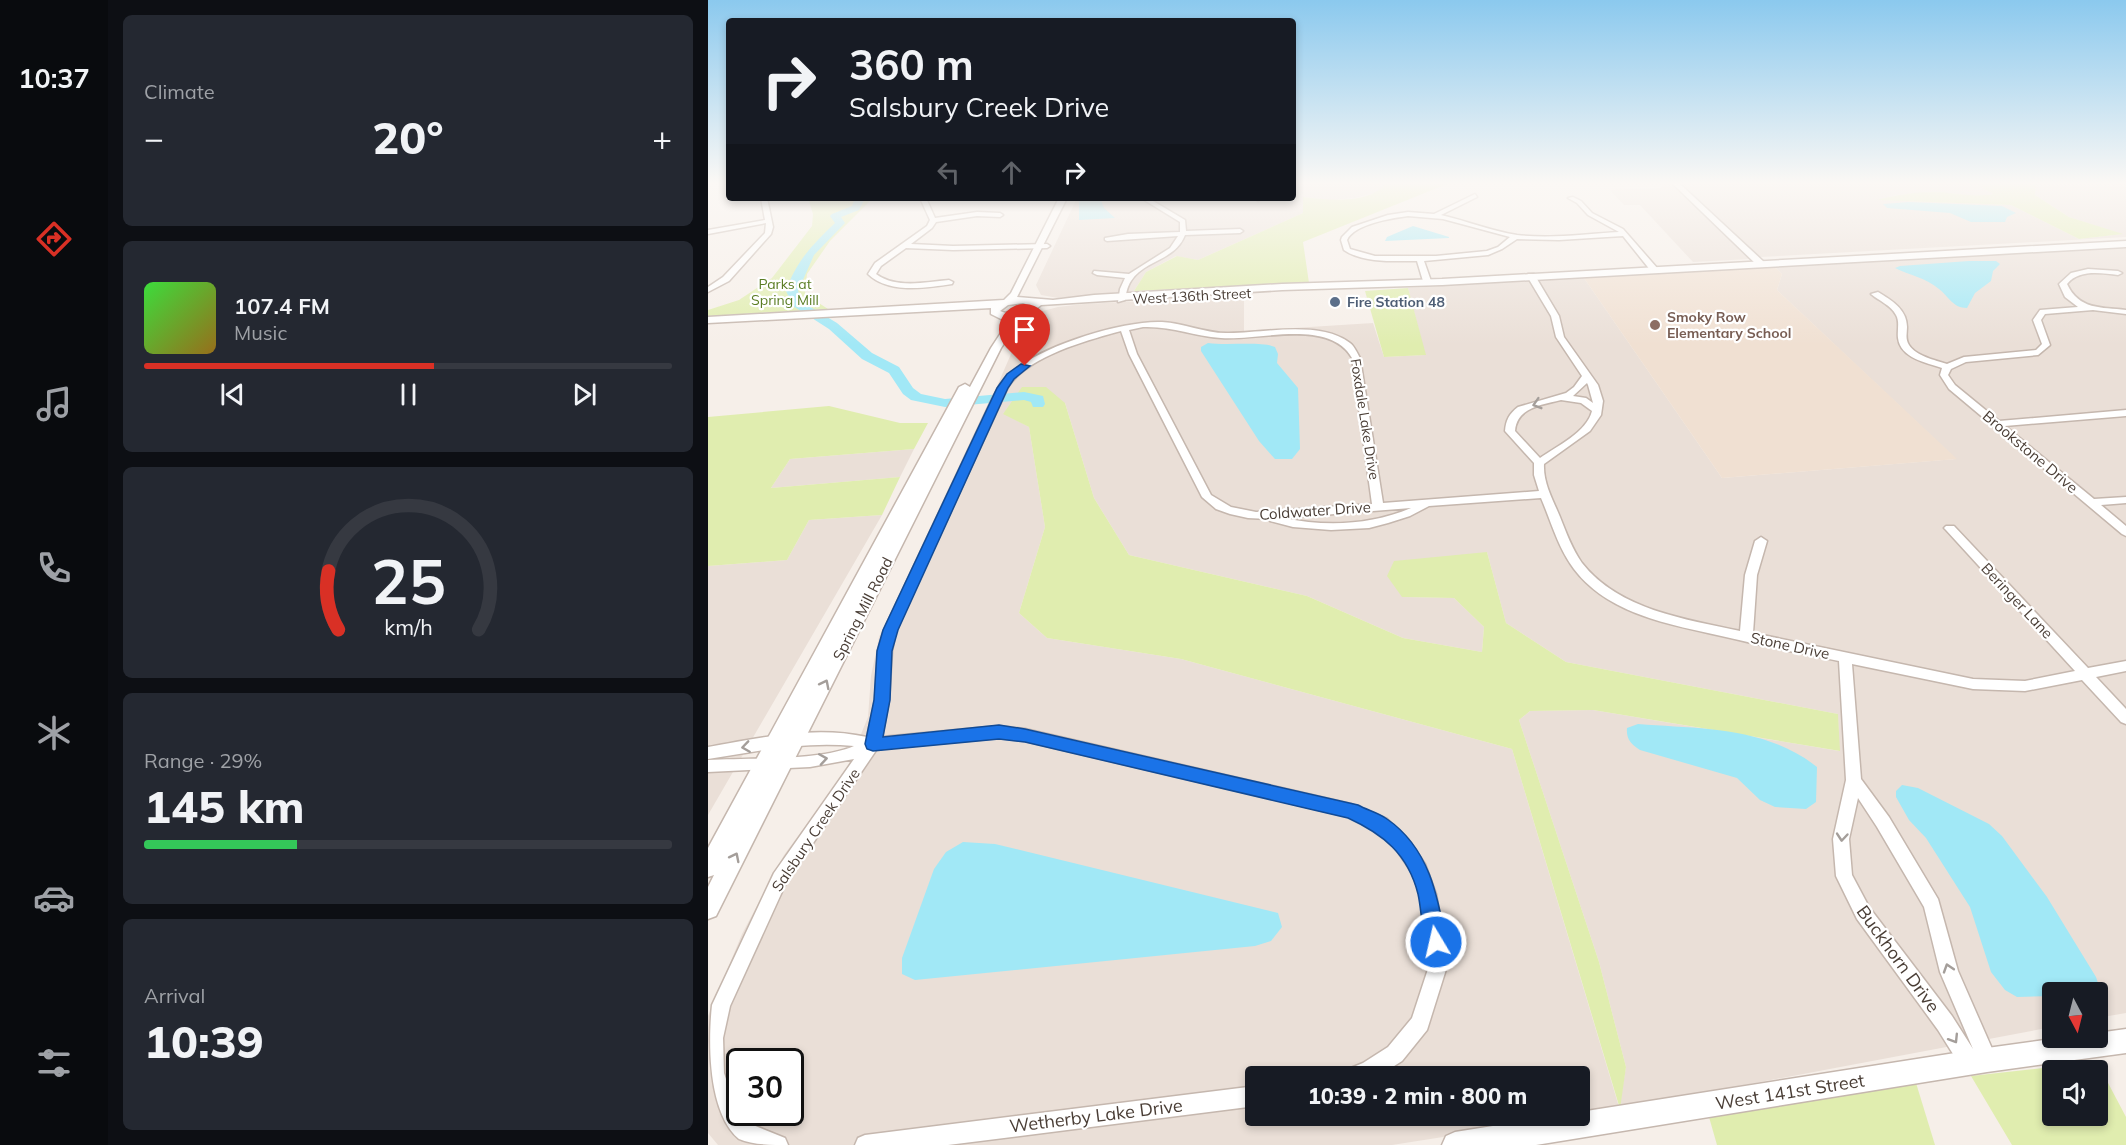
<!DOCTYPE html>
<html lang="en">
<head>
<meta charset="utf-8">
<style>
  body { margin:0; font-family:Mulish,sans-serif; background:#242831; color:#f1f3f6; height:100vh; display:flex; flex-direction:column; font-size:22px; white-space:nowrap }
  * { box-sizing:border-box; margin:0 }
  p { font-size:20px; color:#9ea1a6 }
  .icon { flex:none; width:33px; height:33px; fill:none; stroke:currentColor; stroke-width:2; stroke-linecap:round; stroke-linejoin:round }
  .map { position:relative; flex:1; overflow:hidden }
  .drawer { display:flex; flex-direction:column; gap:15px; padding:15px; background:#0d0f14; width:600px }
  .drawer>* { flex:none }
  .top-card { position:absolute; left:18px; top:18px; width:570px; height:183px; border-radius:6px; box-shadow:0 3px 9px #0003; background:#171b24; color:#f1f3f6; overflow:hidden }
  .needle { width:39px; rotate:173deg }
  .fabs { position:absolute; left:1334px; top:982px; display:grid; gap:12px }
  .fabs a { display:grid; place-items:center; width:66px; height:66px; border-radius:6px; background:#171b24; box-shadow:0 3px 9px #0003; font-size:30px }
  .speed { position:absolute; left:18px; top:1048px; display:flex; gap:12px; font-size:30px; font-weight:700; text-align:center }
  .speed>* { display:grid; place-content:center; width:78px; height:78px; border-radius:50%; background:#171b24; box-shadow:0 3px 9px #0003; line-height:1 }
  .speed .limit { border:3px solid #111; border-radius:9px; background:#fff; color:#111 }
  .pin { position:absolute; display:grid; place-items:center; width:51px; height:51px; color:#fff; margin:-62px -26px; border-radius:50% 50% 50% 0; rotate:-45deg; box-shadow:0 0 6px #0007 }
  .pin .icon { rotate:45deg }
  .me { position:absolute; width:66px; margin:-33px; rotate:351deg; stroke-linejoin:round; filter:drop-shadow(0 0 4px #0008) }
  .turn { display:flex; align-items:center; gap:21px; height:126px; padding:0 24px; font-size:27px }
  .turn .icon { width:78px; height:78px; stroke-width:2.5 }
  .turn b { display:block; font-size:42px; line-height:51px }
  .lanes { display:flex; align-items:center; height:57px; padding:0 24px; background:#0003; justify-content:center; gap:30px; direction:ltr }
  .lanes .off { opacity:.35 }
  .big { font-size:45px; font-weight:800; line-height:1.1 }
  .drawer .widget { flex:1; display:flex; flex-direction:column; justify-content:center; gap:9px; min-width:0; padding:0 21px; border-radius:9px; background:#242831 }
  .drawer .dial { align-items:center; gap:0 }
  .dial svg { height:156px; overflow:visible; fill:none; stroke:#363941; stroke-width:7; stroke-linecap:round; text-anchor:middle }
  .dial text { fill:#f1f3f6; stroke:none }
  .song { display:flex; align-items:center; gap:18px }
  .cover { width:72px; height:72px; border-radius:9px; background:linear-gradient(135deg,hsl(120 70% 55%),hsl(40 70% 35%)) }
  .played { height:6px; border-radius:3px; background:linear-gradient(90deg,#d93025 55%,#363941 55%) }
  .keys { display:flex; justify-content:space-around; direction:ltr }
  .heat { display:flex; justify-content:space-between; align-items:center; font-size:33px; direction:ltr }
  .charge { height:9px; border-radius:4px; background:linear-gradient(90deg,#34c759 29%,#363941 0) }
  .trip { position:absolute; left:537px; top:1066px; width:345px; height:60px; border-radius:6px; background:#171b24; box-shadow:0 3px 9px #0003; font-weight:800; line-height:60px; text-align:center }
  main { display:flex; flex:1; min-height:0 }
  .dock { display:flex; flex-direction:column; width:108px; justify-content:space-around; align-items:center; background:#090b0e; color:#9ea1a6 }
  .dock .icon { width:42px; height:42px }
  .dock .on { color:#d93025 }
  .dock b { font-size:27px; color:#f1f3f6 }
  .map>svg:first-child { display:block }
  .residential { fill:#eadfd7; fill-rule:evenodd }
  .education { fill:#f0e0d2 }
  .green { fill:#e0edaf; fill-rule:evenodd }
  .water { fill:#a1e8f6 }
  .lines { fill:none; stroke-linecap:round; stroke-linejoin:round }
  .river { fill:#a1e8f6; fill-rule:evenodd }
  .minor-casing { stroke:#c5b7ae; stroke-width:3 }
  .tertiary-casing { stroke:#c5b7ae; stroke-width:3 }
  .minor { fill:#fff; fill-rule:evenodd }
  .tertiary { fill:#fff; fill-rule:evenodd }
  .oneway { stroke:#a49e9a }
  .route { fill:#1a73e8; stroke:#114b97; stroke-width:1.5 }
  .service-dot { fill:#5c6f8a; stroke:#fff; stroke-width:2 }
  .education-dot { fill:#8d6e63; stroke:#fff; stroke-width:2 }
  .labels { text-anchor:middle; stroke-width:4.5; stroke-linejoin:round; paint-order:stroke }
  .far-park-label { font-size:14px; fill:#5a7c23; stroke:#fff }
  .far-street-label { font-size:14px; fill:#4a3e36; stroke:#fff }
  .far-service-label { font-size:14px; font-weight:bold; fill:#4e5e75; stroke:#fff; text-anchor:start }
  .far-education-label { font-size:14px; font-weight:bold; fill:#785e54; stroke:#fff; text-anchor:start }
  .street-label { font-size:15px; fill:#4a3e36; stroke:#fff }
  .near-street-label { font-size:18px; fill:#4a3e36; stroke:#fff }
</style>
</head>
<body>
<main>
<nav class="dock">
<b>10:37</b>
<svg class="icon on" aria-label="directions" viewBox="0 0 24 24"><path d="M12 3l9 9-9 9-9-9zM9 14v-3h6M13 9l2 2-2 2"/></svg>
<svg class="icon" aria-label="music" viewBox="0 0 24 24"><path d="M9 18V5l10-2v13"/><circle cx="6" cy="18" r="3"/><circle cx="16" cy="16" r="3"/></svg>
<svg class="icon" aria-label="phone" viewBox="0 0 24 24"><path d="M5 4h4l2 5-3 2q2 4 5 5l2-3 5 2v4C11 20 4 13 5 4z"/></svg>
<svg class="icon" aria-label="climate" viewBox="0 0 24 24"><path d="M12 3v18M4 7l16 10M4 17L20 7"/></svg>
<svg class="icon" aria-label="car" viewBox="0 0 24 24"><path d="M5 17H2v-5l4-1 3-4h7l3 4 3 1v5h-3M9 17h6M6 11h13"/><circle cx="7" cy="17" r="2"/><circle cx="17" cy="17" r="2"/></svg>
<svg class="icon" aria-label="filters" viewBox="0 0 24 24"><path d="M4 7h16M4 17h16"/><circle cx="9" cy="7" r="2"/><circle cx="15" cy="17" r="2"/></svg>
</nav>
<section class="drawer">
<div class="widget"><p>Climate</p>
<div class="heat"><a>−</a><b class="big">20°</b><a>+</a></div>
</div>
<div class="widget">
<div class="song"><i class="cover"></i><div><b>107.4 FM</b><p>Music</p></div></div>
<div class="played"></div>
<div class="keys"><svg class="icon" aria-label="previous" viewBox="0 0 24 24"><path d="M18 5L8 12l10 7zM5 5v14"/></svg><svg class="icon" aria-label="pause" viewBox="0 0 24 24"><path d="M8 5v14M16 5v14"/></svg><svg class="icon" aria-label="next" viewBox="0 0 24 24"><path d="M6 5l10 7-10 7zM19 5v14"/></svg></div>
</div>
<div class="widget dial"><svg viewBox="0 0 100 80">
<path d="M14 69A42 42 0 1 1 86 69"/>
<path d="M14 69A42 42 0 0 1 9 39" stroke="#d93025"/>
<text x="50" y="56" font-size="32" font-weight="700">25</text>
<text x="50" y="72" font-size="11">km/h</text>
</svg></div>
<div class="widget"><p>Range · 29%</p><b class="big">145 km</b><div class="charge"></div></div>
<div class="widget"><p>Arrival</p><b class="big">10:39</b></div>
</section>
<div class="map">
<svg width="1418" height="1145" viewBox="0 0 1418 1145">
  <rect width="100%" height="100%" fill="#f6efe9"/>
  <!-- residential -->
  <g class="residential">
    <polygon points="585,184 678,184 670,192 647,198 623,200 595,197 595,213 490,260 468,256 438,272 426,291 350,298 333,295 328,285 369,198 585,198"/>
    <polygon points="948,184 963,184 1042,259 985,262 932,205 916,205 902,190 953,188 954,185"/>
    <polygon points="972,184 1269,184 1286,194 1273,196 1226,192 1188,195 1171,200 1303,205 1371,239 1413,234 1361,217 1327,195 1328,185 1418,184 1418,237 1052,257"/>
    <path d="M1418,247V1013L1389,1018V993H1344V1027L872,1116V1077H548V1116H869L684,1145H10L0,1133V1016L34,934L76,855L138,771L160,717L163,676L171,637L276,416L317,322L323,314L350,307L376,304L536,296V331L665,323L676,357L717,355L700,288L876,278L1014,478L1248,459L1069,290L1074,274L1067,267ZM357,403L386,498L421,555L599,596L695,638L774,652L776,627L746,598L694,597L779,552L798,623L858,662L1130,714L1131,751L885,710L822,711L811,720L891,962L918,1067L911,1107L804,749L473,659L339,638L311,613L337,527L321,427L295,413ZM32,1062H82V1113H32Z"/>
    <polygon points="206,449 192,477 63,488 82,459"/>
    <polygon points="174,515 0,815 0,566 79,560 101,520"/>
  </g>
  <!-- education -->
  <polygon class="education" points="1067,267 1074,274 1069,290 1249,459 1014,478 876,278"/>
  <!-- green -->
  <g class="green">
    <path d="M678,184H739L595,242L601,283L426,291L438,272L469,256L490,260L595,213V197C621,200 658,205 678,184Z"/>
    <path d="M1269,184H1346L1328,185L1327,195L1361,217L1415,234L1371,239L1303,205L1169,200C1187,195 1206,192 1225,192C1245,192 1265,198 1285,194Z"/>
    <polygon points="100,198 165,198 122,241 99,274 97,294 120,309 0,316 0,310 31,300 64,278 104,226 105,214"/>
    <polygon points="700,288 718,355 676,357 657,291"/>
    <polygon points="314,387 338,387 357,403 386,498 421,555 599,596 695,638 774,652 776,627 746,598 694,597 679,576 686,561 779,552 798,623 858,662 1130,714 1132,751 885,710 822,711 811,720 891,962 918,1067 912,1109 804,749 473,659 339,638 311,613 337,527 321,427 295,414"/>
    <polygon points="121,406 192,423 220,423 206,449 82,459 63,488 192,477 174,515 101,520 79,560 0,566 0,417"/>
    <path d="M1389,1062L1418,1117V1145H1304L1263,1076ZM1344,1071H1389V1116H1344Z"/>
    <polygon points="1208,1083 1227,1145 1009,1145 1001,1117"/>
  </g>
  <!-- water -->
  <g class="water">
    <polygon points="371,198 392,198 396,208 407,218 371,220"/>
    <polygon points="1201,202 1294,206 1308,213 1299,217 1297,222 1263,222 1242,213 1179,208 1175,204"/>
    <polygon points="705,226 741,237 741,238 677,241 679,237"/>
    <path d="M1261,261H1288L1292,264L1285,271L1283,281L1267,293L1259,308C1245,308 1241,297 1231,289C1218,278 1201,275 1187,268L1192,266Z"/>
    <path d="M500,343C518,346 554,341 567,347L570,354L569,363L590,388L592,449L584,459H567L551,441L493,351V347Z"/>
    <path d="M930,724C992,729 1057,726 1109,767L1108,802L1098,809L1067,807L1052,800L1029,778L932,750C923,744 918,739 919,728Z"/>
    <polygon points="1194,785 1210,788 1281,824 1294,836 1339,897 1388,977 1392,989 1387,993 1344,993 1344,996 1309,997 1297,990 1283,972 1262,907 1218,838 1201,820 1188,797 1188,791"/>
    <polygon points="255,842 287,844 570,913 574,927 563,941 547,946 207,980 194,974 194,958 226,869 238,852"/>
  </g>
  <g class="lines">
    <!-- river -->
    <path class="river" d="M147,198H157L151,210L133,217L137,223L135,225L106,255L90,291L94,302L129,323L164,353L191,367L205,388L213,394L237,399L316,392L335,396L337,404L335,407H325L323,402L316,400L237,407L203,400L195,394L181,373L154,359L121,329L85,306L78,291C88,261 105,244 127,223L122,216L124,214L144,206Z"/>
    <defs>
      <g id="minor">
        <polygon points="965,184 972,184 1056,262 1056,266 1050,266"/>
        <path d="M767,194L769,197L733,215C759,221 783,231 809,235C843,239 878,234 911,232L880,215L869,203L860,198L865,197L873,201L884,213L915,229L950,269L943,271L915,236L851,240L809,239L794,249L780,255L716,261L723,281L719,283L715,281L709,261C685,261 655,263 636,250L633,240L634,237L644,227L680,215L700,212L726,214ZM700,216L735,219L802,237L790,247L779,251L728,256H667L642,249L639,240C646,224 685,218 700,216Z"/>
        <polygon points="53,198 59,198 65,227 63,234 21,281 0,292 0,287 15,277 57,233 58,223 0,234 0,230 57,220"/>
        <path d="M212,198H218L227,218L269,212L292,213L295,215L292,217L269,216L228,222L224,228L203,244L245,246L339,244L342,246L339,248L245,250L198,248L173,266L168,274C188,289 218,282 241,280L245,282L244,284C218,288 180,294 160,274L167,263L219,226L222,220Z"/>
        <path d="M433,198H440L477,220L478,231L532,229L535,231L532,233L477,235C467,261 436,260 423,281C419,287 418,294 417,300L410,302L412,289L417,278L389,275L385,273L386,271L421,274L462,248L470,236L399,241L397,240V238L420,234L472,232V222Z"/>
        <polygon points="547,198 553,198 553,199 550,201"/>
        <path d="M1380,269L1410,271L1414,273L1410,275C1393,273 1371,269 1359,284C1371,310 1393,307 1418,310V314L1385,310L1337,314L1333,320L1342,345L1330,355L1258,362L1243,369L1240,375L1247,385L1291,421L1418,410V416L1297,426L1386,499L1418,497V503L1393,505L1418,526V536L1414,534L1241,389L1232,375L1234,368C1219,363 1192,358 1190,338C1189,330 1192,322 1188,315C1183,305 1171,301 1163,294L1170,292C1183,300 1199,309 1199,327C1199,333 1197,339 1201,345C1208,356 1227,360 1239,364L1256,357L1328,350L1334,344L1325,320L1332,310L1370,307L1357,297L1351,284L1363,273Z"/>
        <path d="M820,274H826L851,316L856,337L890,385L895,401L893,415L882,431L836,464C835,483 845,500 852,517C858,532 864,549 874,563C911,610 977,619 1032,631L1037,575L1047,541L1053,537L1059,541L1049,575L1045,633L1265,679L1317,681L1367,671L1238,530L1236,528L1238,526H1246L1380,668L1418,661V671L1388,677L1418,709V724L1413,722L1374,680L1317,691L1265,689L1144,664L1153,779L1181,817L1230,899L1250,971L1289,1060L1286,1067L1279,1070L1271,1065L1269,1070L1262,1073L1255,1070L1230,1030L1149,919L1128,876L1125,839L1138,780L1131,661C1098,654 1064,648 1031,640C974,626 904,619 866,569C850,548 843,521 833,498L721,506L702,516L680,523L661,528L623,530L585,527L562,521L560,519L540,518L522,514L508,509L494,497L421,354L413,331C380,340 320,356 300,387L188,630L184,651L181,700L174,737L291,726L317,729L643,804L679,819L700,839L717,864L728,894L740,963L719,1030L694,1061L669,1077H635L638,1070L655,1063L680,1047L704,1018L722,963L712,894L704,873L688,849L667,829L641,817L317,741L291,738L169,749L78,883L22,1006L15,1038L16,1073L26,1103L32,1109V1113H35L45,1125L77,1138L80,1145C65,1145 44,1145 31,1139C0,1113 0,1043 4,1005L66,873L146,759L102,767L0,772V760C39,758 112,761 146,746C97,741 49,751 0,759V747C52,738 106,725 159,737L167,700L170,651L176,630L285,397C289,390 292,383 297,378C325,348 414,320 454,322C477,323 498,334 521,333C556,333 612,320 642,343C647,347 649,353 652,358L675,503L831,491L826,475V463L797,431C798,420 801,414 810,407L858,393L866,387L874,376L848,337L843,316L819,276ZM435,327C465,326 484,336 513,338C551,341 621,318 644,358L664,504L548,512L523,507L503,495L429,354L421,330ZM879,383L880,385L885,403L878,398L865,396ZM853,400L873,403L884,411C879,432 849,446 832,458L807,431C809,407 834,405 853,400ZM703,508C663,525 618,527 576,518ZM1150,798L1169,827L1216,907L1232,972L1265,1049L1244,1016L1161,907L1144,875L1141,839Z"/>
        <polygon points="548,1086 548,1106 240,1145 147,1145 150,1138 157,1135"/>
      </g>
      <g id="tertiary">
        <path d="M351,198H359L309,297L345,300L386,295L574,284L734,279L1418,241V247L734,285L574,290L333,305L309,324L293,348L8,916L0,919V887L6,875L0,877V848L251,387L257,384L262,387L283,348L302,319H293L283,314V308L0,323V317L296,300L303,293ZM315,303L323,306C314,312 303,316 292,311L300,305Z"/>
        <polygon points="1418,1029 1418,1053 1279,1072 828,1145 734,1145 738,1136 747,1132 848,1116 872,1116 872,1112 1279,1048 1351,1038 1389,1038 1389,1033"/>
      </g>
    </defs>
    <!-- minor casing -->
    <use href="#minor" class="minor-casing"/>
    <!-- tertiary casing -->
    <use href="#tertiary" class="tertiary-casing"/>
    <!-- minor -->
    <use href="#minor" class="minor"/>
    <!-- tertiary -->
    <use href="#tertiary" class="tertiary"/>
  </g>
  <!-- one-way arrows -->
  <defs><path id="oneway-chevron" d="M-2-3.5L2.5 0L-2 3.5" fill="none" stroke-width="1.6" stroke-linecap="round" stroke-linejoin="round" transform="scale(1.5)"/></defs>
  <g class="oneway">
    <use href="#oneway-chevron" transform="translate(829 404) rotate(163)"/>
    <use href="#oneway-chevron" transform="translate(117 684) rotate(-63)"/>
    <use href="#oneway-chevron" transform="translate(38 747) rotate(172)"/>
    <use href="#oneway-chevron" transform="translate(115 759) rotate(-9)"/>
    <use href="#oneway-chevron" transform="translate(1134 837) rotate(95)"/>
    <use href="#oneway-chevron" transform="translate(27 857) rotate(-63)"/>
    <use href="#oneway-chevron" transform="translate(1240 968) rotate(-108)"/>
    <use href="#oneway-chevron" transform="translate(1246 1039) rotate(58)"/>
  </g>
  <!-- sky -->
  <linearGradient id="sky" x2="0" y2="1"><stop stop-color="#8bc9ee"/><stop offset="0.53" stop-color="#fbf8f5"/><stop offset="1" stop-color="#fbf8f5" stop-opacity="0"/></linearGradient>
  <rect width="1418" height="345" fill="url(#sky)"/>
  <!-- route -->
  <path class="route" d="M313,364L322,366L306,379L300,388L190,630L184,651L182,700L175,737L291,725L317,729L650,805C659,810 671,813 679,819C721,848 730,896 738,942L735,949L728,952L721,949C713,932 714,912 710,894C700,854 675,834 640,818L317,742L291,739L165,751L159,749L157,744L166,700L169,651L175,630L289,388L299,374Z"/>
  <!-- markers -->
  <circle class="service-dot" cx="627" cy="302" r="6"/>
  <circle class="education-dot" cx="947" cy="325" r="6"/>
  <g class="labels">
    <!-- far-park labels -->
    <g class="far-park-label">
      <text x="77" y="289">Parks at<tspan x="77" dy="16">Spring Mill</tspan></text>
    </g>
    <!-- far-street labels -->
    <g class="far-street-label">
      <text transform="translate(484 296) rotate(-3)" y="5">West 136th Street</text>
      <text transform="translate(657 419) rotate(81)" y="5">Foxdale Lake Drive</text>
    </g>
    <!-- far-service labels -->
    <g class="far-service-label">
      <text x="639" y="307">Fire Station 48</text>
    </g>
    <!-- far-education labels -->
    <g class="far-education-label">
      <text x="959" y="322">Smoky Row<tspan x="959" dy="16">Elementary School</tspan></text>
    </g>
    <!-- street labels -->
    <g class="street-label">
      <text transform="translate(1322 452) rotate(40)" y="5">Brookstone Drive</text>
      <text transform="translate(607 511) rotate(-4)" y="5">Coldwater Drive</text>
      <text transform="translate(1309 601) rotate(47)" y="5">Beringer Lane</text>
      <text transform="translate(155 609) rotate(-63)" y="5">Spring Mill Road</text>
      <text transform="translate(1082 646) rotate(12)" y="5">Stone Drive</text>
      <text transform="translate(108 830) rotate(-56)" y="5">Salsbury Creek Drive</text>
    </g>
    <!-- near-street labels -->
    <g class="near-street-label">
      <text transform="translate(1190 959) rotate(54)" y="6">Buckhorn Drive</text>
      <text transform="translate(1082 1092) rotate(-9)" y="6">West 141st Street</text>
      <text transform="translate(388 1116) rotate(-7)" y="6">Wetherby Lake Drive</text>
    </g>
  </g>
</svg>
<div class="fabs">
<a><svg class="needle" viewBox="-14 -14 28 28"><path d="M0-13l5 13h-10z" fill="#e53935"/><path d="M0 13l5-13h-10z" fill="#9ea1a6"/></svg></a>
<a><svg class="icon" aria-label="sound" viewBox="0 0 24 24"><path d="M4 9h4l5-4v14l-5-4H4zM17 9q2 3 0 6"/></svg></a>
</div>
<div class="speed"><div class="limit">30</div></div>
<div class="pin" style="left:317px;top:366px;background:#d93025"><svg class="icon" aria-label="arrive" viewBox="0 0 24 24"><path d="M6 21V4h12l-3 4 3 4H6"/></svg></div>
<svg class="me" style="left:728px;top:942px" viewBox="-20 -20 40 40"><circle r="17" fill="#1a73e8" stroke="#fff" stroke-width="3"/><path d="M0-11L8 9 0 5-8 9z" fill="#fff"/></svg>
<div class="trip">10:39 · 2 min · 800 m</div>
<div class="top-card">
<div class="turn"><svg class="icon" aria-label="right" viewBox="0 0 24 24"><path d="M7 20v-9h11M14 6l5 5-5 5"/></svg><div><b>360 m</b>Salsbury Creek Drive</div></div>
<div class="lanes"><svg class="icon off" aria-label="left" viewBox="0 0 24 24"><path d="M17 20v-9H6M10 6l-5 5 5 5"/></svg><svg class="icon off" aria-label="ahead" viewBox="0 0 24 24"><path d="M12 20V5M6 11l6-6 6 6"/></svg><svg class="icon" aria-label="right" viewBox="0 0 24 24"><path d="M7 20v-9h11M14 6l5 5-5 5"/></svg></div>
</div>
</div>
</main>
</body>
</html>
